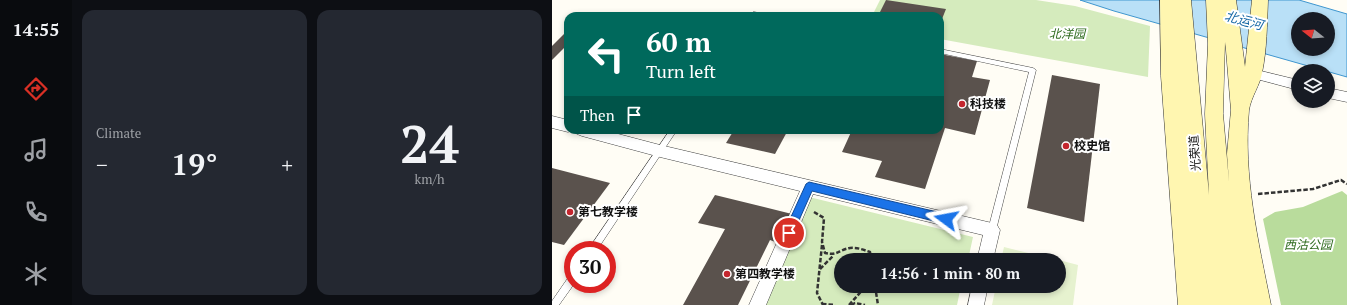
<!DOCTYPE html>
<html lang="en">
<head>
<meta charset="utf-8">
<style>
  body { margin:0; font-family:"PT Serif","Noto Sans SC",serif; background:#242831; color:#f1f3f6; height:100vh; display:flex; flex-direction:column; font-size:15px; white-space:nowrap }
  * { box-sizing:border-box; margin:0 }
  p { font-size:13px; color:#9ea1a6 }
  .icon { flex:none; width:22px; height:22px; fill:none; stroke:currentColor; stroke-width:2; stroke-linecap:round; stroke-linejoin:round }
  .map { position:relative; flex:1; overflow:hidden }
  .sheet { display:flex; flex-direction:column; gap:10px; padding:10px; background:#0d0f14; width:480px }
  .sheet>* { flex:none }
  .hud { position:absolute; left:12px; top:12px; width:380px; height:122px; border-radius:12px; box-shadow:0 2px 6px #0003; background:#00695c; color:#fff; overflow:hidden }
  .needle { width:26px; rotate:287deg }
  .controls { position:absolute; left:739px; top:12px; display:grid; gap:8px }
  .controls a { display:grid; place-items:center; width:44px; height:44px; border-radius:50%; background:#171b24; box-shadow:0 2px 6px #0003; font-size:20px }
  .speed { position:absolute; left:12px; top:241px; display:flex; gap:8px; font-size:20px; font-weight:700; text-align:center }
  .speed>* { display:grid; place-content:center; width:52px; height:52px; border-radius:50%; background:#171b24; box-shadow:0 2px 6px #0003; line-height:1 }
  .speed .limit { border:6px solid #d22; background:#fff; color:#111 }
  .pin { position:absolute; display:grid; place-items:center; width:34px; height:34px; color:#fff; margin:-17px; border:2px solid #fff; border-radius:50%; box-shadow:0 1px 4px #0007 }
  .me { position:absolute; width:44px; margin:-22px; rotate:283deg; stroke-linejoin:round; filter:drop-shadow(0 0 3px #0008) }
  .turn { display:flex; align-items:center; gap:14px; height:84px; padding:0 16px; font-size:18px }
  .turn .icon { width:52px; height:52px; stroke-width:2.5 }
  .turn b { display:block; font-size:28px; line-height:34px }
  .then { display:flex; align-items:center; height:38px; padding:0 16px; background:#0003; gap:8px; font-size:15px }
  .big { font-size:30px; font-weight:700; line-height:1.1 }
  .sheet .widget { flex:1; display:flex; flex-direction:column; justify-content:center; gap:6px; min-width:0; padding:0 14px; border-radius:12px; background:#242831 }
  .sheet .dial { align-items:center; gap:0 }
  .dial b { font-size:52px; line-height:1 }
  .heat { display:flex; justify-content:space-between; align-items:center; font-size:22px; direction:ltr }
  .sheet .tiles { flex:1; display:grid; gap:10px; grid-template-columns:repeat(2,1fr) }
  .trip { position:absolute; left:282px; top:253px; width:232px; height:40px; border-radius:20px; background:#171b24; box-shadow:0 2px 6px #0003; font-weight:700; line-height:40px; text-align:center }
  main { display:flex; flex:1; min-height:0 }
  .tabs { display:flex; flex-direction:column; width:72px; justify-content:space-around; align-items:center; background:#090b0e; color:#9ea1a6 }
  .tabs .icon { width:28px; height:28px }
  .tabs .selected { color:#d93025 }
  .tabs b { font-size:18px; color:#f1f3f6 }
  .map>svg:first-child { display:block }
  .green { fill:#d5ebbd }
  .forest { fill:#b9dc9c }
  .pitch { fill:#e6f2cf }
  .water { fill:#b9e0f7; stroke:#3f96cf; fill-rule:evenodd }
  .building { fill:#5a524d }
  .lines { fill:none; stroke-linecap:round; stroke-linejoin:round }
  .lane-casing { stroke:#444; stroke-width:1 }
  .street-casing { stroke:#444; stroke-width:1 }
  .secondary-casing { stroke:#333; stroke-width:1 }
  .path { stroke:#333; stroke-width:2.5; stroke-dasharray:4.5 2; stroke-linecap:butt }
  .lane { fill:#fff; fill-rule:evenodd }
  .street { fill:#fff; fill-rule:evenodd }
  .secondary { fill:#fff6b0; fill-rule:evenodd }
  .route { fill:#1a73e8; stroke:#114b97 }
  .poi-dot { fill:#c4262e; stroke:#fff; stroke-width:1.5 }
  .labels { text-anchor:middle; stroke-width:4; stroke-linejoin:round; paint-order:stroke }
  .park-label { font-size:12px; font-style:italic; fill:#2f6b1f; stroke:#fff }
  .poi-label { font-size:12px; font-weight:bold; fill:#111; stroke:#fff; text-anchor:start }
  .street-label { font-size:12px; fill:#111; stroke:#fff }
  .water-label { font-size:13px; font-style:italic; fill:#1768a6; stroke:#fff }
</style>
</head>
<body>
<main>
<nav class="tabs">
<b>14:55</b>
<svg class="icon selected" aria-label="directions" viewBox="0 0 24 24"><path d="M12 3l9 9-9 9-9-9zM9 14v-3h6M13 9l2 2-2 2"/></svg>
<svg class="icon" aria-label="music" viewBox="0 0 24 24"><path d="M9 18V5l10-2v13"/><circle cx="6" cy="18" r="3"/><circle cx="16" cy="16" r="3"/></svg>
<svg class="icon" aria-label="phone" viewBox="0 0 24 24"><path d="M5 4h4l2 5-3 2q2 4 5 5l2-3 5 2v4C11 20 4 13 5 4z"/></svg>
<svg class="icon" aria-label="climate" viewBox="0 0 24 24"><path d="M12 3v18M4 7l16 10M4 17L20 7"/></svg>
</nav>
<section class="sheet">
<div class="tiles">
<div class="widget"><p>Climate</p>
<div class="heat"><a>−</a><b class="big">19°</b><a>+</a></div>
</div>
<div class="widget dial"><b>24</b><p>km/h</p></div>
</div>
</section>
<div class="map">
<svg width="795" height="305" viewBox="0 0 795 305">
  <rect width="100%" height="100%" fill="#fffdf5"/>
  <!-- green -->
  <g class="green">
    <polygon points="328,0 484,0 523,6 598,26 596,77 388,39 388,16 320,16"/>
    <polygon points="257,197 421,237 416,260 289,260 289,286 409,286 405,305 207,305"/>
  </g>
  <!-- forest -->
  <polygon class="forest" points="790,191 795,195 795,305 729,305 711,219 723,212 751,207"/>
  <!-- pitch -->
  <g class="pitch">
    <polygon points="452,247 505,260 449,260"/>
    <polygon points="507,260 526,265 521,305 440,305 444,286 507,286"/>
  </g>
  <!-- water -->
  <path class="water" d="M528,0H747L795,14V77L562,11ZM746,19H776V49H746Z"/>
  <!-- building -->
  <g class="building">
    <polygon points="334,0 394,9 388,24 388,16 326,16"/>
    <polygon points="16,30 16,44 0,60 0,46"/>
    <polygon points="388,54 425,61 420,77 438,80 423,135 393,128 373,189 323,177 330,161 290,152 300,130 388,130"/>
    <polygon points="500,75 548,84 532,222 475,208"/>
    <polygon points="182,130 236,130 223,154 174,143"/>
    <polygon points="0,168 58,183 12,245 0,242"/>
    <polygon points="163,195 240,214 226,243 218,240 186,305 131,305 173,229 146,223"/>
  </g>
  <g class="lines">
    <defs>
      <g id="lane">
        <polygon points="202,12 213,14 216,16 197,16"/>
        <polygon points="388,49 481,68 484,70 444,230 443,233 440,234 437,233 436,230 477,72 388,53"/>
        <polygon points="118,130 125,130 45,250 36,250"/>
        <polygon points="21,274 22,284 7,305 0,305 0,301 18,275"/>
      </g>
      <g id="street">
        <polygon points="701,69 746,80 746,90 697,77 695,74 697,71"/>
        <polygon points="776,88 795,92 795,102 776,98"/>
        <polygon points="0,116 16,120 16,130 21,130 16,132 0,128"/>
        <polygon points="23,130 51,130 108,145 440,223 445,225 448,230 441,260 425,260 431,235 261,194 214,305 197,305 248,191 108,157 30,136 25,134"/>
        <polygon points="420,286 436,286 432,305 416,305"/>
      </g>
      <path id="secondary" d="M608,0H639L657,195L653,114L656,44L654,0H684L693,67L700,0H716C715,24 715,49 710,73C708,85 699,97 697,110C691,176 706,240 719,305H626L609,76ZM673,42L674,50L679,110L675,154L677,182L671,114Z"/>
    </defs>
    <!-- lane casing -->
    <use href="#lane" class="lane-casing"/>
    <!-- street casing -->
    <use href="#street" class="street-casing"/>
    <!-- secondary casing -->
    <use href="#secondary" class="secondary-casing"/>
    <!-- path -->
    <g class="path">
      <polyline points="706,194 761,189 789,180 795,184"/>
      <path d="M262,212L272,218L270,242L273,253C286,256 286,250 298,248C305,247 312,250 318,252L319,260"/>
      <polyline points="270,245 265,293 271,305"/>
      <polyline points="268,269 281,256"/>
      <polyline points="323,286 326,305"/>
      <polyline points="270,304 283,305"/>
      <polyline points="297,305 314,286"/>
      <polyline points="299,305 303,303 313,305"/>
    </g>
    <!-- lane -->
    <use href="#lane" class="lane"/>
    <!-- street -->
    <use href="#street" class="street"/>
    <!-- secondary -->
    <use href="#secondary" class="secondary"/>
  </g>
  <!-- route -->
  <polygon class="route" points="257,182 394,214 398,216 399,219 398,222 394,224 260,191 240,236 237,238 233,236 232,233 233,230 254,184"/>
  <!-- markers -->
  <g class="poi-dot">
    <circle cx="410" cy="104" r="4"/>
    <circle cx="514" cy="146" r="4"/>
    <circle cx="18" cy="212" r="4"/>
    <circle cx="175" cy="274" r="4"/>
  </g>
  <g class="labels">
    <!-- park labels -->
    <g class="park-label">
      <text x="515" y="38">北洋园</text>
      <text x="756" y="249">西沽公园</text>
    </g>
    <!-- poi labels -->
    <g class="poi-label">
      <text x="418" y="108">科技楼</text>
      <text x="522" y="150">校史馆</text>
      <text x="26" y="216">第七教学楼</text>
      <text x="183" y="278">第四教学楼</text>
    </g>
    <!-- street labels -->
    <g class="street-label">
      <text transform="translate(643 153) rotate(-94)" y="4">光荣道</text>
    </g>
    <!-- water labels -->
    <g class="water-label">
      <text transform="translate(692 20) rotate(15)" y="5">北运河</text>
    </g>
  </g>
</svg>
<div class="controls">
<a><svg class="needle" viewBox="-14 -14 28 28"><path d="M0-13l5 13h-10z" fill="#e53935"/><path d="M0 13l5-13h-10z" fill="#9ea1a6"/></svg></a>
<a><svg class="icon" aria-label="layers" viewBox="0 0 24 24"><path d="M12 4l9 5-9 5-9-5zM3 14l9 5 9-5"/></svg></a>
</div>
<div class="speed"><div class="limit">30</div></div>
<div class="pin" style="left:237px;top:233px;background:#d93025"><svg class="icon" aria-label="arrive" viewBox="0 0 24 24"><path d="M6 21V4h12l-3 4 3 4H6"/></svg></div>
<svg class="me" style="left:394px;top:219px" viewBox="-20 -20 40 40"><path d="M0-17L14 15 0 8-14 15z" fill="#1a73e8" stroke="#fff" stroke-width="4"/></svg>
<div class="trip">14:56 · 1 min · 80 m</div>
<div class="hud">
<div class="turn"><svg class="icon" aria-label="left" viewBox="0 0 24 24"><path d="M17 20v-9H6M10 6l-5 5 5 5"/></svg><div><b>60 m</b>Turn left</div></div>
<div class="then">Then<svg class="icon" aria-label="arrive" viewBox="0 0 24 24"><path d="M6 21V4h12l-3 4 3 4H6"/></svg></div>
</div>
</div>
</main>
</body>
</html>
